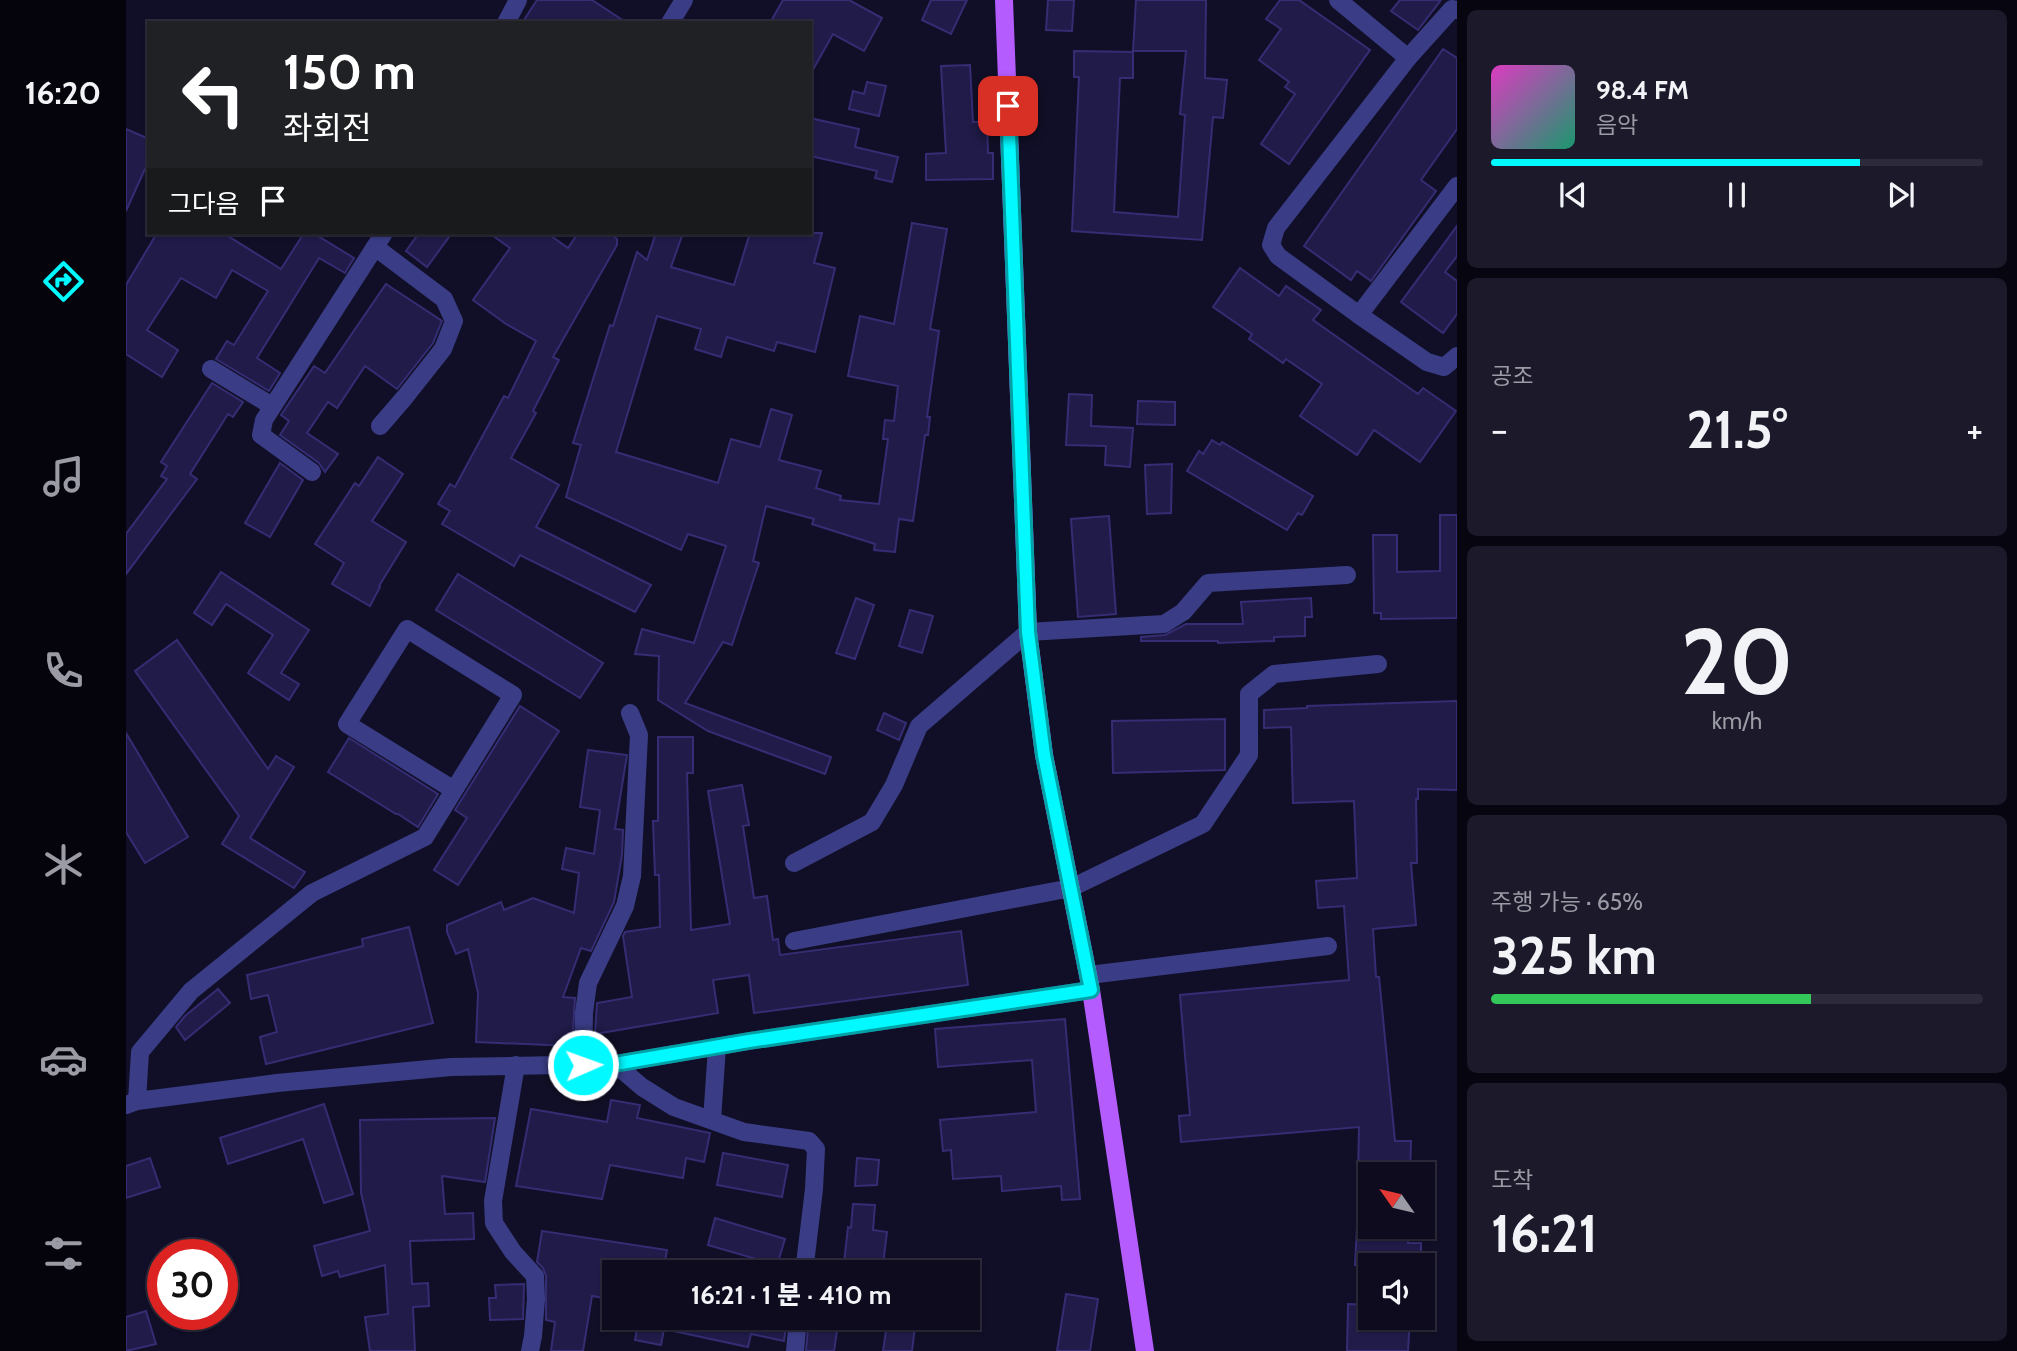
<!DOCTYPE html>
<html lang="ko">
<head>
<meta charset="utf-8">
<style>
  body { margin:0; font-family:Cabin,"Noto Sans KR",sans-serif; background:#1b192a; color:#f1f3f6; height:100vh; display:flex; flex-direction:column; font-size:26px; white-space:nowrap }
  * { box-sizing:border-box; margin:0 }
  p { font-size:23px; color:#9a9ba4 }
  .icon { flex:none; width:38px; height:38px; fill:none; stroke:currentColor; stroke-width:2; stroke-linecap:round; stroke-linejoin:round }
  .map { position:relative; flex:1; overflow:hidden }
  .details { display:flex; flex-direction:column; gap:10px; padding:10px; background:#070610; width:560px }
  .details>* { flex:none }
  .top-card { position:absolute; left:21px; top:21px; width:665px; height:214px; border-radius:0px; box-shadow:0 2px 5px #0004,0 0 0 2px #2d2b3b; background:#202124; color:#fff; overflow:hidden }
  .needle { width:46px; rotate:304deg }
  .tools { position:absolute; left:1232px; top:1162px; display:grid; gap:14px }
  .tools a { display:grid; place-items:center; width:77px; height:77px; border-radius:0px; background:#0d0b1d; box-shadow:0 2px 5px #0004,0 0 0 2px #2d2b3b; font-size:35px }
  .speed { position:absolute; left:21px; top:1239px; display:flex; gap:14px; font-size:35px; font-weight:700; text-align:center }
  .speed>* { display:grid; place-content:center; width:91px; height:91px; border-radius:50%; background:#0d0b1d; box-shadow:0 2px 5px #0004,0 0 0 2px #2d2b3b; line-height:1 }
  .speed .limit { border:10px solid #d22; background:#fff; color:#111 }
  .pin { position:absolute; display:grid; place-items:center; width:60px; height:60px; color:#fff; margin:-30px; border-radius:14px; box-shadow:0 4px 10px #0006 }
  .me { position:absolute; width:77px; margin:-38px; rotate:88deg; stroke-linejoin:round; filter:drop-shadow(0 0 5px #0008) }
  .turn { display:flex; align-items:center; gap:24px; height:147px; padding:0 21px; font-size:32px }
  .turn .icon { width:91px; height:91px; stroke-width:2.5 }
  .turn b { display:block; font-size:49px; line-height:60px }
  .then { display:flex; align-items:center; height:66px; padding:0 21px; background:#0003; gap:14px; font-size:26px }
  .big { font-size:52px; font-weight:800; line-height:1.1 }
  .details .tile { flex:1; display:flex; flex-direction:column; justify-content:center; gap:10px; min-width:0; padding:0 24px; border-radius:10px; background:#1b192a }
  .details .dial { align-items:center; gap:0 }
  .dial b { font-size:91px; line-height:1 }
  .song { display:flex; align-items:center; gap:21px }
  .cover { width:84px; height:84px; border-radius:10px; background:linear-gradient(135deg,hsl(310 70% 55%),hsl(160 70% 35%)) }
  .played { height:7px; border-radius:4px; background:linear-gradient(90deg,#01f9ff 75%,#2d2b3b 75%) }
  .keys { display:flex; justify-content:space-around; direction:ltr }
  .heat { display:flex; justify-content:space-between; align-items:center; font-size:38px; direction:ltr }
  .charge { height:10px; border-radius:5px; background:linear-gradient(90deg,#34c759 65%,#2d2b3b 0) }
  .trip { position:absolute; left:476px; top:1260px; width:378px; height:70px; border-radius:0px; background:#0d0b1d; box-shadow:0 2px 5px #0004,0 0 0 2px #2d2b3b; font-weight:800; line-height:70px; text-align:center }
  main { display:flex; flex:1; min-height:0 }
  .tabs { display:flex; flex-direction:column; width:126px; justify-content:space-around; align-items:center; background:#05040c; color:#9a9ba4 }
  .tabs .icon { width:49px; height:49px }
  .tabs .selected { color:#01f9ff }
  .tabs b { font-size:32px; color:#f1f3f6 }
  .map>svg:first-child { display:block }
  .building { fill:#201b48; stroke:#352d74; stroke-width:2 }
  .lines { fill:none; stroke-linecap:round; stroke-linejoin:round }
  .minor { stroke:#3a3d86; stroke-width:18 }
  .major { stroke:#b55cff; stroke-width:18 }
  .route-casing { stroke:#01a2a6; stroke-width:18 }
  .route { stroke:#01f9ff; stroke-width:12 }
</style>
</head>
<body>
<main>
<nav class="tabs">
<b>16:20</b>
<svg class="icon selected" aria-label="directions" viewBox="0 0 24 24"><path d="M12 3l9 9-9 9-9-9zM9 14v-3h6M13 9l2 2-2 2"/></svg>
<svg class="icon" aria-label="music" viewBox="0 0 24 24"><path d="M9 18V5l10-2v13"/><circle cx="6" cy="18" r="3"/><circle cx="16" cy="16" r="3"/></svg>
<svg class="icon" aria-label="phone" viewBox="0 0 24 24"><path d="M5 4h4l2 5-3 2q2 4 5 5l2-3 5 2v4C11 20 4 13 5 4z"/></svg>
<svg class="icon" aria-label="climate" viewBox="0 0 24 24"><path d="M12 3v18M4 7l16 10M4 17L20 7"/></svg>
<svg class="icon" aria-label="car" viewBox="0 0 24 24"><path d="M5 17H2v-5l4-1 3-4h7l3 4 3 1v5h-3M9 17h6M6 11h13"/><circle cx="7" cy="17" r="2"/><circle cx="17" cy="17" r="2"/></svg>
<svg class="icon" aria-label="filters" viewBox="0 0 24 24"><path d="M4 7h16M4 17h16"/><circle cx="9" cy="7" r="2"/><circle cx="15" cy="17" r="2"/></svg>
</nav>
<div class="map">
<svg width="1331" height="1351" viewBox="0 0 1331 1351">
  <rect width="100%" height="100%" fill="#110f27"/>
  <!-- building -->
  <g class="building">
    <polygon points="411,0 466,0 501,23 396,23"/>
    <polygon points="657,0 723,0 756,18 738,51 707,34 684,75 684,23 644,23"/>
    <polygon points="805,0 841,0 825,34 796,20"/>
    <polygon points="922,0 948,0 946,31 920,30"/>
    <polygon points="1010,0 1080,0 1079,78 1101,80 1097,118 1087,117 1076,240 946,231 953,77 948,77 948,51 1007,52 1007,78 994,78 988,212 1052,217 1059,115 1054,114 1060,51 1007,51"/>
    <polygon points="1154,0 1173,0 1244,50 1163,164 1135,144 1169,94 1159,87 1163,82 1133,60 1155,29 1140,19"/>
    <polygon points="1274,0 1315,0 1292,30 1265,11"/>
    <polygon points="1317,49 1331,58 1331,129 1295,180 1310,191 1245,281 1231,271 1225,280 1178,246"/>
    <polygon points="844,65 847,122 861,122 862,153 867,153 867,179 800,180 800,154 820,153 815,66"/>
    <polygon points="741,82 760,86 753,116 723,109 727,91 738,94"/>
    <polygon points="684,118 733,129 729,147 772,157 766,182 749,178 751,171 684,156"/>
    <polygon points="0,129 23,139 23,160 0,211"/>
    <polygon points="786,223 821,229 804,329 813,331 801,417 804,417 802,435 799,435 787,521 773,519 769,552 748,550 749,544 686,524 688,519 640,506 627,561 633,563 606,645 597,642 559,703 705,757 699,774 582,731 532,700 533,656 509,654 516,629 568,643 600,546 562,534 555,550 440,497 455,445 447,443 484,325 487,326 511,252 521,260 530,233 557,233 545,267 608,285 624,233 696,233 688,263 709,268 689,352 651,342 648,351 601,337 595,357 569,349 575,329 531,316 490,452 592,483 605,439 634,447 645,409 666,415 653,460 695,471 690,488 715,496 714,500 753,504 762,439 757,439 759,420 768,421 772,386 722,376 734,316 768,324"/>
    <polygon points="1331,226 1331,256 1319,272 1331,281 1331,314 1317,333 1275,302"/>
    <polygon points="31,233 97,233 155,269 178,233 187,233 228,258 219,273 193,258 131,358 154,373 143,391 90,359 101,341 108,345 142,291 106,270 90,298 55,278 21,330 52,350 36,377 0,354 0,285"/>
    <polygon points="293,233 326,233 301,267 280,251"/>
    <polygon points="363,233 421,233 442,248 452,233 483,233 491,239 491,245 427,357 433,360 407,411 410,413 385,458 433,485 410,527 525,585 509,612 394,555 388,566 316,524 324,511 312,504 324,484 329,487 378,396 382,398 410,341 380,324 347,300 384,248"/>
    <polygon points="1114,268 1153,296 1160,286 1195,310 1187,320 1292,394 1297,388 1330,411 1294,462 1248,430 1231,455 1174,416 1196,384 1160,359 1157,363 1123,339 1126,334 1087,307"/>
    <polygon points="260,284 316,321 307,343 271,389 239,366 211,408 202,402 181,433 212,454 199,472 193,463 154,435 163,421 155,415 188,366 199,373"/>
    <polygon points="86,383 117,402 107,417 102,414 64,474 71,479 0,574 0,534 41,479 35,476 41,466 35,462"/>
    <polygon points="943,394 966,395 965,426 1007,428 1004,467 979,465 980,446 940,445"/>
    <polygon points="1012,401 1049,402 1049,425 1011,424"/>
    <polygon points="1086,440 1094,445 1096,442 1187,496 1176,515 1172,513 1161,530 1061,471 1073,451 1077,454"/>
    <polygon points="252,457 277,474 246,521 280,542 253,586 254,587 244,606 206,584 218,563 189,544 229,483 233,486"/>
    <polygon points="154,463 177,480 144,537 119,523"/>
    <polygon points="1046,464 1045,513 1021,514 1019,465"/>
    <polygon points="1314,515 1331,515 1331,618 1255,619 1255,613 1248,613 1247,535 1271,535 1271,572 1314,571"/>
    <polygon points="983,516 990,614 952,617 945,519"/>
    <polygon points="95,572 183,630 155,673 173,684 163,700 122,673 147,635 100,604 86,625 68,613"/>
    <polygon points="332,574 477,663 454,698 310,610"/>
    <polygon points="730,598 748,605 729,659 710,653"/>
    <polygon points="1185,598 1186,617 1179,617 1179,636 1148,637 1148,641 1092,643 1092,641 1015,641 1015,637 1039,635 1060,624 1117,624 1115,602"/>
    <polygon points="784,610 807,616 796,653 773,646"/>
    <polygon points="51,640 142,769 150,756 168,767 124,838 179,872 168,888 96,844 113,816 9,671"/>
    <polygon points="1331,701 1331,790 1292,789 1292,799 1290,799 1291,863 1285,863 1290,925 1247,929 1250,977 1253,977 1269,1141 1285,1141 1284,1174 1232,1174 1233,1127 1055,1142 1053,1116 1064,1115 1054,995 1223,980 1218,906 1192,908 1190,881 1231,878 1228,801 1167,803 1165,727 1138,728 1138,710 1181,708 1181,706"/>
    <polygon points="394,706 433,731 332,885 308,870 341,818 329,810"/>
    <polygon points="758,713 780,723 773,740 751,730"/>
    <polygon points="1099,719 1099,770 987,773 986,721"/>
    <polygon points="0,733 62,837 19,863 0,832"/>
    <polygon points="532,737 567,737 567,773 561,773 565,930 604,924 582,791 616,785 623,825 617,826 628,898 641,896 647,940 652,939 654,955 835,931 842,985 628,1013 623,975 587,980 592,1013 469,1034 471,1003 506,997 497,936 499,932 534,927 533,875 529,875 527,821 532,821"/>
    <polygon points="223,738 312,794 292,827 272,814 270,814 202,772"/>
    <polygon points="462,750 501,755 489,829 497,830 496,855 488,902 465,951 455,948 437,997 449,998 446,1046 350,1042 352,993 342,949 330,954 321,932 321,925 375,902 378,910 407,898 448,913 453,873 436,869 440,848 468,854 474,810 454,807"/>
    <polygon points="283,927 307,1023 140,1064 134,1037 151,1032 142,995 125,999 121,975 237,946 236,939"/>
    <polygon points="92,989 104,1003 59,1040 50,1027 59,1016"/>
    <polygon points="939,1019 954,1199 936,1200 935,1186 876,1191 875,1176 827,1179 825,1150 817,1151 814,1120 910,1112 906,1060 812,1067 809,1029"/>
    <polygon points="485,1100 514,1105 511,1118 584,1133 578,1162 560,1158 557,1178 484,1165 476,1199 390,1186 405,1109 481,1122"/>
    <polygon points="198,1104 227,1194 198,1203 177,1139 102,1164 94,1138"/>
    <polygon points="369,1118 359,1182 316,1176 319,1214 347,1213 348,1239 284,1241 286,1284 302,1283 303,1306 287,1307 289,1351 244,1351 239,1317 262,1314 259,1265 214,1277 212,1271 196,1276 188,1246 244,1231 235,1193 234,1120"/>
    <polygon points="597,1153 662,1165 656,1197 591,1185"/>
    <polygon points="24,1158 34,1187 0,1198 0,1166"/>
    <polygon points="731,1158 753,1160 751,1185 729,1186"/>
    <polygon points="727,1204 749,1205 747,1230 761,1232 756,1272 717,1272 722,1227 725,1228"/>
    <polygon points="589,1218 659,1239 651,1265 582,1245"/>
    <polygon points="1231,1227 1283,1227 1282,1243 1295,1243 1295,1265 1229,1265"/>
    <polygon points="416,1231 541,1250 537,1272 488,1272 488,1300 466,1296 457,1351 425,1351 429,1322 420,1320 420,1276 417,1268 411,1262"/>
    <polygon points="398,1284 397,1319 364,1320 363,1298 370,1298 369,1285"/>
    <polygon points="940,1294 972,1299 964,1351 931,1351"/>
    <polygon points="1222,1304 1244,1305 1244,1318 1284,1318 1282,1351 1221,1351"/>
    <polygon points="20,1311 30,1344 0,1351 0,1317"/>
    <polygon points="513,1318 661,1318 658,1341 625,1334 622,1347 538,1329 535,1345 509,1340"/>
    <polygon points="683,1318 713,1318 708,1351 680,1351"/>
    <polygon points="762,1318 790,1318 786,1351 757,1351"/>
  </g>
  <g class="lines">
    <!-- minor -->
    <g class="minor">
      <polyline points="1212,0 1282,58"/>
      <polyline points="1331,10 1326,9 1282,58 1150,228 1145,245 1152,256 1233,315 1301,362 1318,367 1331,356"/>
      <polyline points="380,23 392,0"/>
      <polyline points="544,23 558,0"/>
      <polyline points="249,247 318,299 328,321 317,349 279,397 254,426"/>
      <polyline points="1233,315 1331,186"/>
      <polyline points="85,369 146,406"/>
      <polyline points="186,472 135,435 138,420 258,233"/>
      <polyline points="668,863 746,822 768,785 793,726 902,632 1038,624 1057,612 1082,583 1221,575"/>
      <polyline points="668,941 945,888 1077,824 1123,755 1123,694 1148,674 1252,664"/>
      <polyline points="963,975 1202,946"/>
      <polyline points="489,1064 516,1087 548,1107 618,1132 683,1141 690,1149 688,1189 678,1272"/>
      <polyline points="390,1065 367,1201 368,1223 387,1252 409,1276 410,1299 407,1336 404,1351"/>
      <polyline points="457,1065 458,1013 462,983 499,906 506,876 513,735 504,713"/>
      <polyline points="11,1101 14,1052 65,991 186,893 299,837 387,695 281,629 221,724 328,790"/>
      <polyline points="0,1105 11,1101 151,1083 325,1067 489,1064 623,1041 965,990"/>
      <polyline points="586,1120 591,1047"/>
      <polyline points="669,1351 672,1318"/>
    </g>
    <!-- major -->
    <polyline class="major" points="878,0 902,632 918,755 965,990 1019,1351"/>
  </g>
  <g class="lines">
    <defs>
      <polyline id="route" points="457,1065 489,1064 623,1041 965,990 918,755 902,632 882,106"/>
    </defs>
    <!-- route casing -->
    <use href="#route" class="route-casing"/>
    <!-- route -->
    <use href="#route" class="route"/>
  </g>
</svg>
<div class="tools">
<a><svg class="needle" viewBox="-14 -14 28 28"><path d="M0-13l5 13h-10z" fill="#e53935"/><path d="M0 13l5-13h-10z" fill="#9a9ba4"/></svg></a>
<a><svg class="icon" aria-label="sound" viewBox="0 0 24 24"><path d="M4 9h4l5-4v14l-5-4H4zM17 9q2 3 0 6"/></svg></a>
</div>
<div class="speed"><div class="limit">30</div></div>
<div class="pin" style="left:882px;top:106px;background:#d93025"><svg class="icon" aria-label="arrive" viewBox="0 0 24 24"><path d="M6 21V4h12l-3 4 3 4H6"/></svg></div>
<svg class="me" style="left:457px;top:1065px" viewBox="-20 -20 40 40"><circle r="17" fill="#01f9ff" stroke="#fff" stroke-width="3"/><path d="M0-11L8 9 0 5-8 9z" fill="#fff"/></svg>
<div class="trip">16:21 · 1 분 · 410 m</div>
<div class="top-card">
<div class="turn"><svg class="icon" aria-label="left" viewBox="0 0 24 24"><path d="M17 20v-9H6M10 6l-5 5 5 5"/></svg><div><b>150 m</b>좌회전</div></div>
<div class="then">그다음<svg class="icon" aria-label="arrive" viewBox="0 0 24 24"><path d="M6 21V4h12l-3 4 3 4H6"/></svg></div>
</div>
</div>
<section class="details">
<div class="tile">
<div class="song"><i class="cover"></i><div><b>98.4 FM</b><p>음악</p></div></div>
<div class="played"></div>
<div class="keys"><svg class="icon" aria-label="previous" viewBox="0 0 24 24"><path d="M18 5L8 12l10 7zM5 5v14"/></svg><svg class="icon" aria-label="pause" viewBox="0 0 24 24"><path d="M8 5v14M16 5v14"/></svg><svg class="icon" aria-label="next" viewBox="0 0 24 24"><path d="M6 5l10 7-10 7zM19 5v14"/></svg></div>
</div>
<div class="tile"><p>공조</p>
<div class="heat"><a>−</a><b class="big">21.5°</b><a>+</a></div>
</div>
<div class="tile dial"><b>20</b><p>km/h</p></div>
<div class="tile"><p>주행 가능 · 65%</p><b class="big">325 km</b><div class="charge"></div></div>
<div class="tile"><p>도착</p><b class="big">16:21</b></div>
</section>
</main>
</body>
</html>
